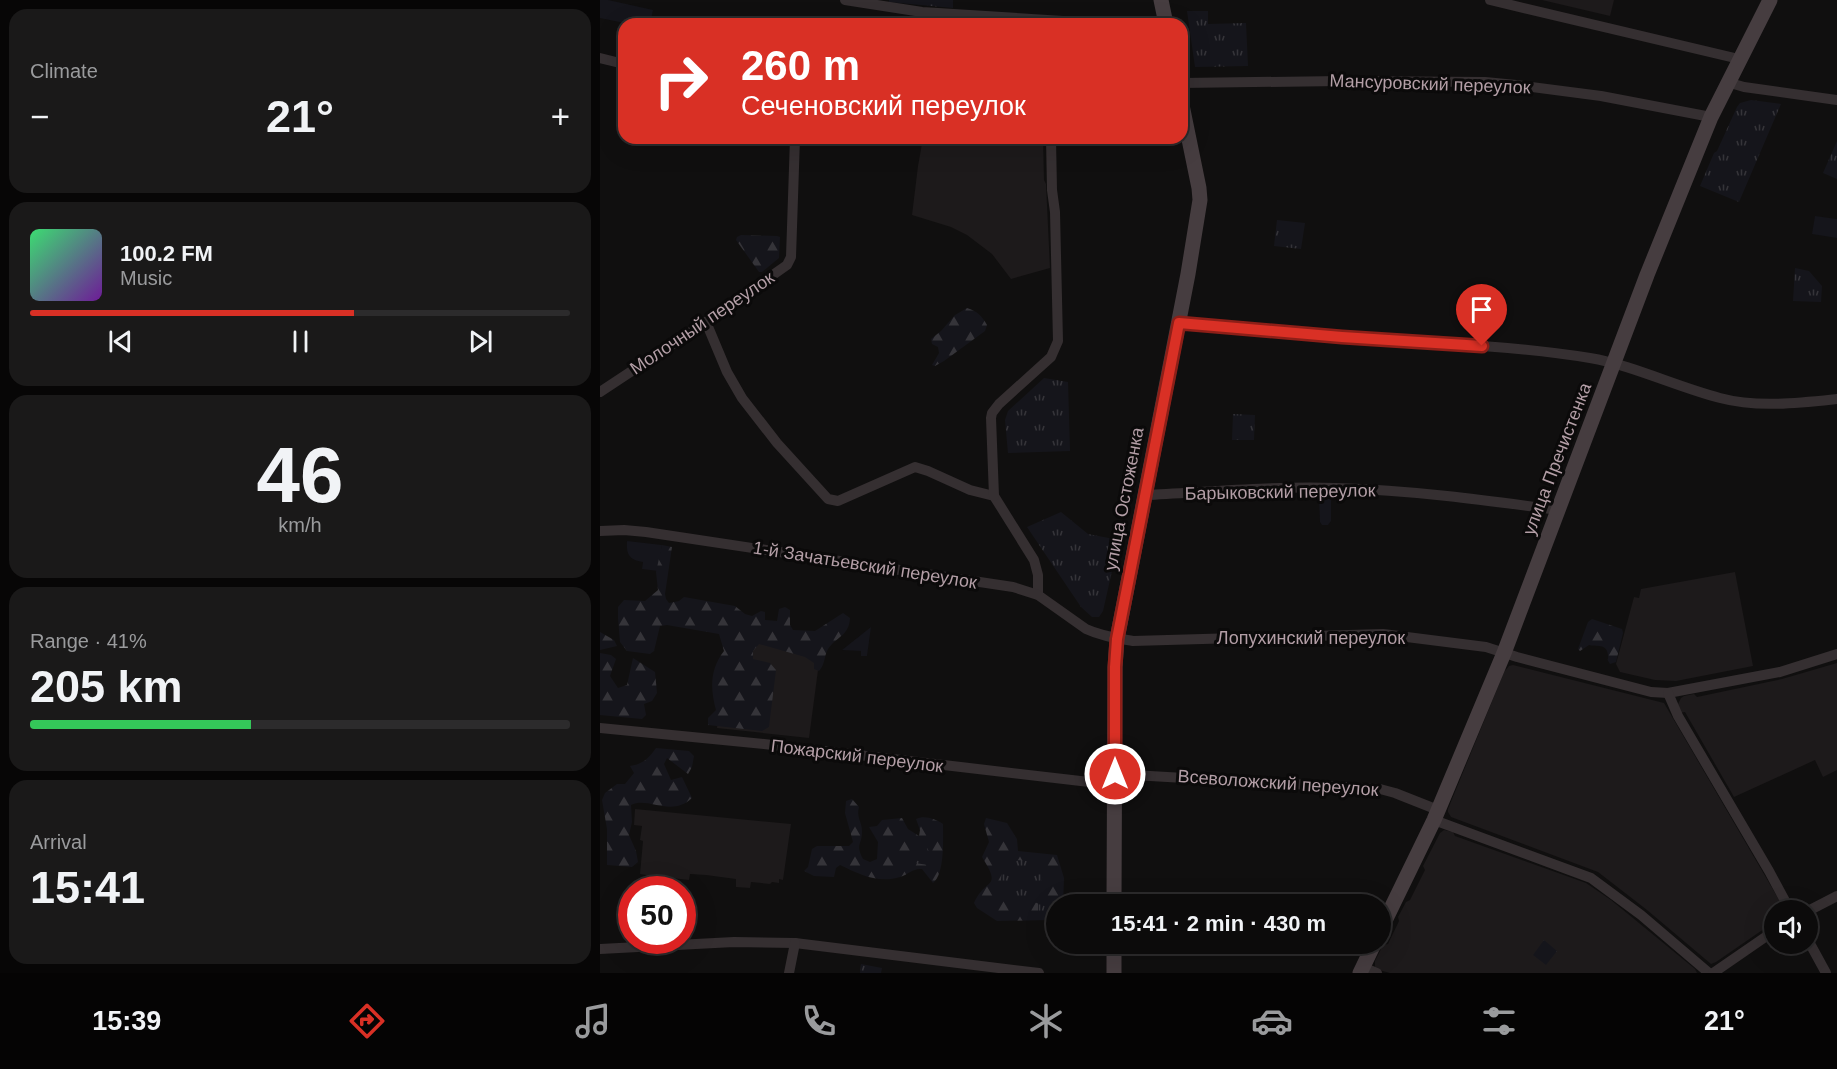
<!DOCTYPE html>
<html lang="en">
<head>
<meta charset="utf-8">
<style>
  body { margin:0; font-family:Helvetica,sans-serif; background:#1a1919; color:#f1f3f6; height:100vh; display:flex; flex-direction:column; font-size:22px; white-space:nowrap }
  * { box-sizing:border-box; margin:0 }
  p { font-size:20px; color:#9a9b9d }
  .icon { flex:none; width:33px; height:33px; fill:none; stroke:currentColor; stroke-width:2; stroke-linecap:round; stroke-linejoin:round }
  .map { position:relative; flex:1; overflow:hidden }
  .details { display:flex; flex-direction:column; gap:9px; padding:9px; background:#070606; width:600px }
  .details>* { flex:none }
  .hud { position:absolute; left:18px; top:18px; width:570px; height:126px; border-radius:18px; box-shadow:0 6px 24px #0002,0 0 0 2px #2c2b2c; background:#d93025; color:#fff; overflow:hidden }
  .tools { position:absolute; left:1164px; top:900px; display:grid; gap:12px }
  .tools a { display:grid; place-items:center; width:54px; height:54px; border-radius:50%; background:#0c0b0b; box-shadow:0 6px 24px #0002,0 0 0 2px #2c2b2c; font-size:30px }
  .speed { position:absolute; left:18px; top:876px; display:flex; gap:12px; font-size:30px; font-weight:700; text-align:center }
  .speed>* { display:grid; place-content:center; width:78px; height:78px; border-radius:50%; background:#0c0b0b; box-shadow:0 6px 24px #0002,0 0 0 2px #2c2b2c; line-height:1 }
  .speed .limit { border:9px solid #d22; background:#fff; color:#111 }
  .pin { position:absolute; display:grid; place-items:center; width:51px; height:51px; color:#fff; margin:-62px -26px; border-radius:50% 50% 50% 0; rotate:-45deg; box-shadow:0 0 6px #0007 }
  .pin .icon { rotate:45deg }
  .me { position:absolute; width:66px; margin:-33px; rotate:0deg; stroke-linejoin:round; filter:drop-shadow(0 0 4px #0008) }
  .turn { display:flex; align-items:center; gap:21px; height:126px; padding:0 24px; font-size:27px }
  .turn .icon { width:78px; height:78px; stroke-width:2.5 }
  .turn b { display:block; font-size:42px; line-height:51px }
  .big { font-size:45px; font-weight:700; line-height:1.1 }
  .details .widget { flex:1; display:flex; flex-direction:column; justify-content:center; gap:9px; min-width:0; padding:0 21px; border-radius:18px; background:#1a1919 }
  .details .dial { align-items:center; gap:0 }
  .dial b { font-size:78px; line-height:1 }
  .song { display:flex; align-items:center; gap:18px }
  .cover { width:72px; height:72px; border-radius:9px; background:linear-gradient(135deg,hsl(140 70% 55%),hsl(280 70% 35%)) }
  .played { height:6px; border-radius:3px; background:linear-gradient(90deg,#d93025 60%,#2c2b2c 60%) }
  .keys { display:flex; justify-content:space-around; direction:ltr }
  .heat { display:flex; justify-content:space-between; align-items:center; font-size:33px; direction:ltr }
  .charge { height:9px; border-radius:4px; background:linear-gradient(90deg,#34c759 41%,#2c2b2c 0) }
  .trip { position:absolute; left:446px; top:894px; width:345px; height:60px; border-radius:30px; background:#0c0b0b; box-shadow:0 6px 24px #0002,0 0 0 2px #2c2b2c; font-weight:700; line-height:60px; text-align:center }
  .menu { display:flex; height:96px; justify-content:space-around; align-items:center; background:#050404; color:#9a9b9d }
  .menu .icon { width:42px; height:42px }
  .menu .selected { color:#d93025 }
  .menu b { font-size:27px; color:#f1f3f6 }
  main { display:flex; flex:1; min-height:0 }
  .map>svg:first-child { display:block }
  .built { fill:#1d1a1b }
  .grass { fill:#15151b }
  .forest { fill:url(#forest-firs) }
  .park { fill:url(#park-tufts) }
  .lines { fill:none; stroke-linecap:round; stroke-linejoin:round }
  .minor { stroke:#352f31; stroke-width:10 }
  .secondary { stroke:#463d40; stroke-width:15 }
  .route-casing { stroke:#8d1f18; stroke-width:15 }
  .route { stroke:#d93025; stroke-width:10 }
  .labels { text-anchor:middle; stroke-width:6; stroke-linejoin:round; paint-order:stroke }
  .street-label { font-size:18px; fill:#b39ea6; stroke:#0b0a0a }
</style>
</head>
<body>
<main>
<section class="details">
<div class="widget"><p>Climate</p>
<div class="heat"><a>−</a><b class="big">21°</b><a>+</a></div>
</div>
<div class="widget">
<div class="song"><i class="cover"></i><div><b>100.2 FM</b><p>Music</p></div></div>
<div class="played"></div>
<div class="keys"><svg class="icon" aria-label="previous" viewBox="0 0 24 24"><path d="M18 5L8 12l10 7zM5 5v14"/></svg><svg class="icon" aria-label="pause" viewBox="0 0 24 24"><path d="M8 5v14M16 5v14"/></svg><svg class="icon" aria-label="next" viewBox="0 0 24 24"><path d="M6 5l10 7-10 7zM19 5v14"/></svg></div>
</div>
<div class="widget dial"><b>46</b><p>km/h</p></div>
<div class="widget"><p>Range · 41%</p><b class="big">205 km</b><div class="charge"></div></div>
<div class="widget"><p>Arrival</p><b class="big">15:41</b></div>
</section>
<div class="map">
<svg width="1237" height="973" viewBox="0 0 1237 973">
  <defs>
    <pattern id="forest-firs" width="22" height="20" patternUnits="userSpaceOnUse" patternTransform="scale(1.5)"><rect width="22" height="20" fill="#15151b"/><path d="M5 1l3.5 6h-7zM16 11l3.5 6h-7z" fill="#353439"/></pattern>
    <pattern id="park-tufts" width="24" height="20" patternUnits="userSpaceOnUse" patternTransform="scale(1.5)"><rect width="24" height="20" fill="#15151b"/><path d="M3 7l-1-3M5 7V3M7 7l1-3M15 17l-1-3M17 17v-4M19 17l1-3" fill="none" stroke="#353439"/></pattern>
  </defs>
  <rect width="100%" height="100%" fill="#100f0f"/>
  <!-- built -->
  <g class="built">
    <polygon points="942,0 1014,0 1010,16"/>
    <polygon points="323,138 443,138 444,180 446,184 450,268 411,279 392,254 367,235 351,227 312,215 318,166"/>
    <polygon points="1135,572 1153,666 1076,681 1055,680 1020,672 1016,664 1034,597 1039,598 1041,589"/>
    <polygon points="131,628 222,640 209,738 117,728"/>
    <polygon points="1237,663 1237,770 1223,777 1215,760 1134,797 1085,712 1080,713 1078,704 1081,698 1084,696 1094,694 1097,697 1182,679"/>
    <polygon points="913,665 1064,703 1185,910 1174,910 1174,922 1116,962 1111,964 1047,910 998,872 851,817 848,812 848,809 904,672 909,666"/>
    <polygon points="35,809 191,824 183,880 179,879 179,883 172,882 170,884 151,882 150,888 136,887 136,879 106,875 90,874 89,880 62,877 58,881 52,881 46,875 40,874 43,841 40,840 42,826 34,825"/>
    <polygon points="844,830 853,832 855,836 986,883 1011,900 1095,969 1097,973 790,973 779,970 775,967 775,961 783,945 788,944 799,921 798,917 806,902 810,900 825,870 823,866 840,833"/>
  </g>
  <!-- grass -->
  <g class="grass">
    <polygon points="0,0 8,0 53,10 50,24 29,24 0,18"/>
    <polygon points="1215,216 1237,219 1237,238 1212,234"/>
    <polygon points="719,499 731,499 731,521 728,525 722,525 720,522"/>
    <path d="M27,541L62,545L58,571L42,569L43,562C29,560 26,554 27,541Z"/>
    <polygon points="271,627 267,656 261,656 261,651 242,650"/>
  </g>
  <!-- forest -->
  <g class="forest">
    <polygon points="141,235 177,236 180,237 179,258 162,272 159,272 136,240 137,237"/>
    <path d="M367,308C377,311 382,316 387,325L385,331L344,361L335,366L332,365L339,353L338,347L332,344L331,339L341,331L355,315Z"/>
    <path d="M62,545L72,547L65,594L66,599L69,603L79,601L84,597L135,606L145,614L152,616L161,611L165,612V620L177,621L179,609L185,607L190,610V625L193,630L215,631L243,613L250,618C249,636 237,636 228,649C224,656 225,665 219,671L214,669V663L205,657L159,644L153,651V659L170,663L176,670L169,727L162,731L108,725V718L116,710C110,688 110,669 124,651L119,634L67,625L60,626L54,651L50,654L27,651L20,642L18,618V607L24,600L45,601L58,590L56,572Z"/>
    <path d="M992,619L1022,629L1023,633L1016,662L1010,664C1005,655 1009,664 1008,655C1007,643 996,647 989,645L980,651L978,649L988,622Z"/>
    <polygon points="0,632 14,640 17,646 0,650"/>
    <polygon points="0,653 11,655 16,659 10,676 18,688 27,685 33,658 55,672 57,693 52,701 44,704 46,715 42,719 0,715"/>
    <path d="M56,748L89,751L94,756L92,767L88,774L67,758L64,764L71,780L82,777L92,798C71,818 48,796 31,805L32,822L29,835L36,851L38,862L32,867L7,865V829L2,800L5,793L17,784H25L34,773L30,766C43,764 48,759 56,748Z"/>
    <path d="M252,799L259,807C256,817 262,822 262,831C262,846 255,843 263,859L270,862L277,859L278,842L269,827L277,826L282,820L302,818L308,829L319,836L320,830L316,819C325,815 335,819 343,824C343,839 345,874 333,883L322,869C313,868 309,874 300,877C278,884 259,874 240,865L236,868L234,877L214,876L204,871L208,867L212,849L217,846H249L253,842L245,813L246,801Z"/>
    <path d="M386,818L407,823L417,839L418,851L457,855L464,878L463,904H456V915L448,920L397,921L377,908L374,903C385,877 403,890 382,857L389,842L384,824Z"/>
  </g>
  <!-- park -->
  <g class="park">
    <polygon points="289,0 353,0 353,8 289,2"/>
    <polygon points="587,11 608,11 608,24 646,23 648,66 595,67"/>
    <polygon points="1151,100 1181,104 1139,202 1100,186 1114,153 1117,151 1137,107 1140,103"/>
    <polygon points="1237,141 1237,179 1223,173"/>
    <polygon points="677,220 705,223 701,249 674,246"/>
    <polygon points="1195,268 1209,271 1222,286 1221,302 1193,301"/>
    <polygon points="444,378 468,382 470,451 408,453 405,420 408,411"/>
    <polygon points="633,414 655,415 654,440 632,440"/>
    <polygon points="461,512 488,534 519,540 503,611 499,617 492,617 481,607 427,527"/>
    <polygon points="318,847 327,848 330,853 328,865 315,863"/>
    <polygon points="403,859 443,862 441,895 446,896 444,913 438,913 438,903 399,900"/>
    <polygon points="944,940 957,951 946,965 933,955"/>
    <polygon points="261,964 282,968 281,973 260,973"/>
  </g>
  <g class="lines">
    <!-- minor -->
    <g class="minor">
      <polyline points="245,0 322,12 510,24"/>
      <polyline points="890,0 1139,59"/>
      <polyline points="0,58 24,64"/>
      <polyline points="1127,82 1144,87 1237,100"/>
      <polyline points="582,83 740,81 885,82 916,85 1001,96 1111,117"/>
      <polyline points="106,322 127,372 142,398 177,443 228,499 238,501 315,467 328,471 370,490 394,496 434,560 438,575 438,595"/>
      <path d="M579,323C640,329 702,335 764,339C839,343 915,346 990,358C1032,365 1077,387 1120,398C1157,408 1199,403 1237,399"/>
      <polyline points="0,392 112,318 187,265 191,257 195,138"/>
      <path d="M545,495C608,492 672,486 736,488C810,490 884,500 958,510"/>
      <polyline points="394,496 391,418 392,413 399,404 451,357 458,341 455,212 452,190 451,138"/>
      <path d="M0,531L24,530L46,532L413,587L438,595L486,629C501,636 516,638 533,641L783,634L886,647L917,657L1051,692L1068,693L1180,672L1237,654"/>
      <polyline points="1068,693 1078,716 1169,871 1190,910"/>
      <polyline points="0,728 164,744 515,785"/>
      <polyline points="515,774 780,789 795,793 838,810"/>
      <polyline points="834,820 991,878 1041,915 1109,973"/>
      <polyline points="1208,911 1237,896"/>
      <polyline points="1208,940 1226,973"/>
      <polyline points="0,949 134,942 195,943 439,973"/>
      <polyline points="763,967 777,973"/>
      <polyline points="189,973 195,943"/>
      <polyline points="1113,973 1174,931"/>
    </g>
    <!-- secondary -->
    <g class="secondary">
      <polyline points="561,0 566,24"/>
      <polyline points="514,904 515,667 517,639 588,274 600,200 599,188 582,105"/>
      <polyline points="780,931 834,820 904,653 1047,275 1111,117 1170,0"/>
      <polyline points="514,973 514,944"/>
      <polyline points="760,973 774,944"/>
    </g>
  </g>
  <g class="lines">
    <defs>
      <polyline id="route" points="515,774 515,667 517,639 579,323 742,337 882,346"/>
    </defs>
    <!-- route casing -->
    <use href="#route" class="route-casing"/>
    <!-- route -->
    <use href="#route" class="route"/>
  </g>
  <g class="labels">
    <!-- street labels -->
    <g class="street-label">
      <text transform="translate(830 84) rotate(2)" y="6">Мансуровский переулок</text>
      <text transform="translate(102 323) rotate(-34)" y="6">Молочный переулок</text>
      <text transform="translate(957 459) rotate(-69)" y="6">улица Пречистенка</text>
      <text transform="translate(680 492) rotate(-1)" y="6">Барыковский переулок</text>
      <text transform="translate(524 499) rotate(-79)" y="6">улица Остоженка</text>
      <text transform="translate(265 565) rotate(9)" y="6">1-й Зачатьевский переулок</text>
      <text x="711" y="644">Лопухинский переулок</text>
      <text transform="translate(257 756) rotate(7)" y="6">Пожарский переулок</text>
      <text transform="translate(678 783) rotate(4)" y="6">Всеволожский переулок</text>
    </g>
  </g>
</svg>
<div class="tools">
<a><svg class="icon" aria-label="sound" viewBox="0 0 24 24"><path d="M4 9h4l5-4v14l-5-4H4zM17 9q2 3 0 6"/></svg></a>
</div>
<div class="speed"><div class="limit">50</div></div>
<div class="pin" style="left:882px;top:346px;background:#d93025"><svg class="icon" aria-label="arrive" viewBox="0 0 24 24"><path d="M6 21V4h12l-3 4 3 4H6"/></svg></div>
<svg class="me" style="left:515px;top:774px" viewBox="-20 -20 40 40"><circle r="17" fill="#d93025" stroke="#fff" stroke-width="3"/><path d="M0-11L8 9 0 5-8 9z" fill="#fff"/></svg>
<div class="trip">15:41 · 2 min · 430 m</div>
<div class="hud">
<div class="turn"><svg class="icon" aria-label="right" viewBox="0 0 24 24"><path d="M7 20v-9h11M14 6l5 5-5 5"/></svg><div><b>260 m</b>Сеченовский переулок</div></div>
</div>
</div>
</main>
<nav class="menu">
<b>15:39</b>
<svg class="icon selected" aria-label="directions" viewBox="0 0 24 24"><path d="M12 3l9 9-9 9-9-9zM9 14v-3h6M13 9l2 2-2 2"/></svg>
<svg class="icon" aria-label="music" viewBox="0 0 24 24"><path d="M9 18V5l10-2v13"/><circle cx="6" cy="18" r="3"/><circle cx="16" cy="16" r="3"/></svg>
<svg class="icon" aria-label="phone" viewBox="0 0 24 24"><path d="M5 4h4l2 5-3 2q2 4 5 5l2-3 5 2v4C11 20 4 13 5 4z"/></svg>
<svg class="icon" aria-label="climate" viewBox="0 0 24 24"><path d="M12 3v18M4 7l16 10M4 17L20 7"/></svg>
<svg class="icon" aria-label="car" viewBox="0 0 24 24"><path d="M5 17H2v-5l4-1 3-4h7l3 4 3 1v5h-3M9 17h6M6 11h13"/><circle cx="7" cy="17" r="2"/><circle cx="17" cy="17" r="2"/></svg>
<svg class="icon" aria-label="filters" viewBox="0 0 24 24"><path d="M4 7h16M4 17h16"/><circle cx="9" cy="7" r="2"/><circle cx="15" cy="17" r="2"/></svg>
<b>21°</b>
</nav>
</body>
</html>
